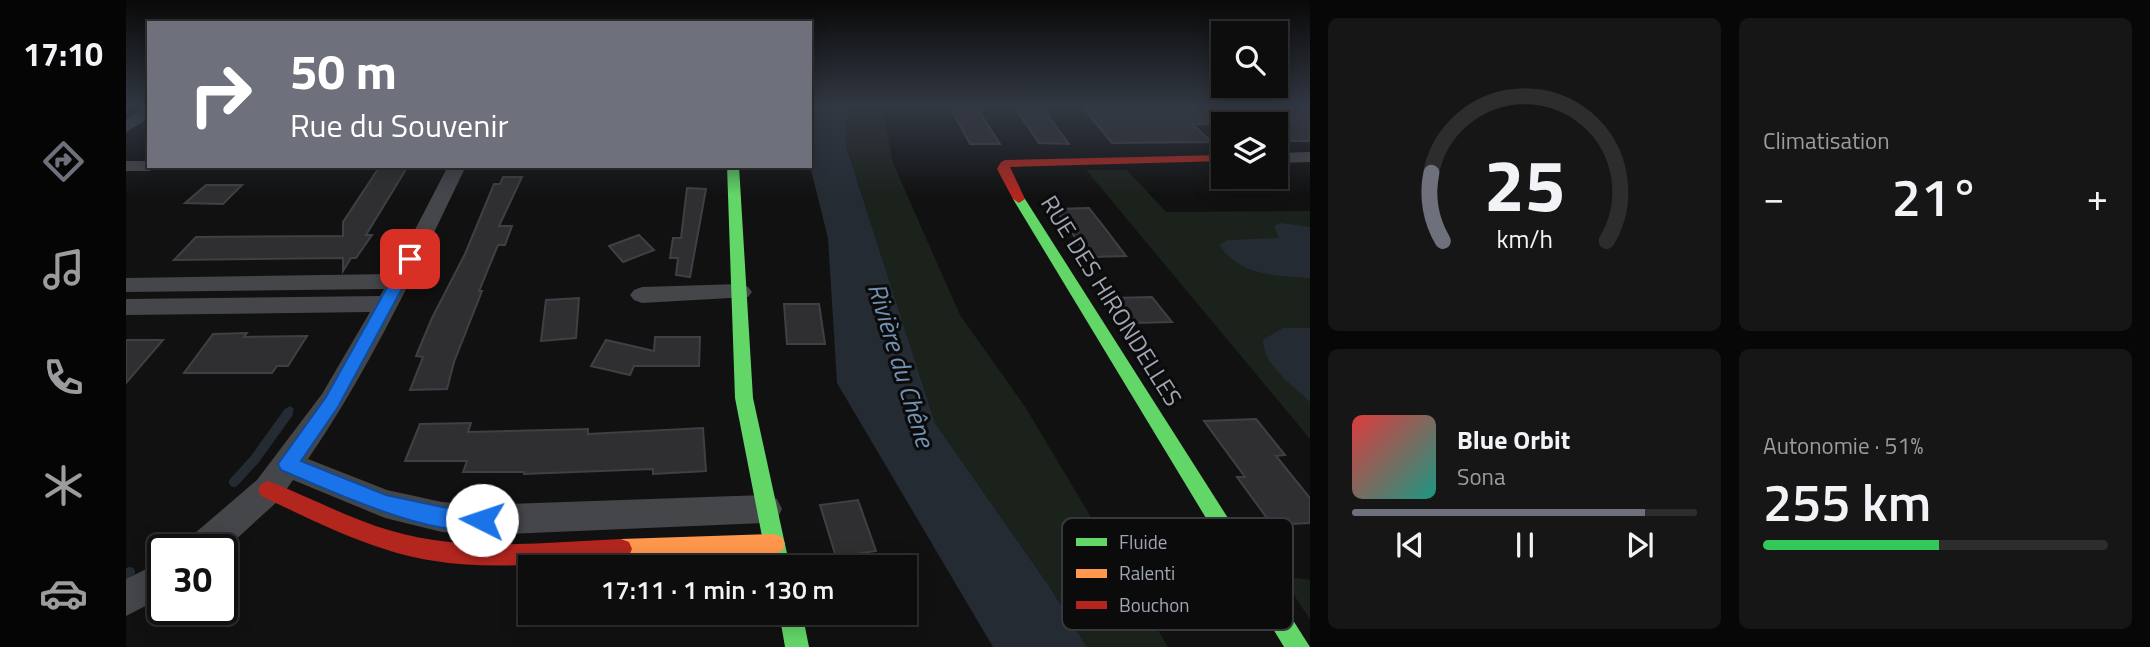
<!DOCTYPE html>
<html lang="fr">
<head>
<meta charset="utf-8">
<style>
  body { margin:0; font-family:"Titillium Web",sans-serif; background:#161616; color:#f1f3f6; height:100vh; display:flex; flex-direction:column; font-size:26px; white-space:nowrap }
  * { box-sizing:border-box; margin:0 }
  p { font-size:23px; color:#9a9c9d }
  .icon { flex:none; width:38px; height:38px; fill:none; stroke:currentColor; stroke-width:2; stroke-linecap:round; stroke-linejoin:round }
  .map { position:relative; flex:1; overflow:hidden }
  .details { display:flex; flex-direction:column; gap:18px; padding:18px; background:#070707; width:840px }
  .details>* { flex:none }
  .banner { position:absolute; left:21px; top:21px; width:665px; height:147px; border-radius:0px; box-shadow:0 4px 18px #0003,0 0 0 2px #2d2d2e; background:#6e717b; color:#fff; overflow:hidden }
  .tools { position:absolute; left:1085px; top:21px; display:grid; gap:14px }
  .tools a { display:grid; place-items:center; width:77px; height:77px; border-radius:0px; background:#0d0d0d; box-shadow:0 4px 18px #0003,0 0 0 2px #2d2d2e; font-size:35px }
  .speed { position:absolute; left:21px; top:534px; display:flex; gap:14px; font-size:35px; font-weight:700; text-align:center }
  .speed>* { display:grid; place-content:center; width:91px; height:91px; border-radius:50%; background:#0d0d0d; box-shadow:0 4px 18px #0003,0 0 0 2px #2d2d2e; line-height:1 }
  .speed .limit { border:4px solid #111; border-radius:10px; background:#fff; color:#111 }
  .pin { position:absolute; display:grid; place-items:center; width:60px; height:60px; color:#fff; margin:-30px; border-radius:14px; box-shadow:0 4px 10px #0006 }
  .me { position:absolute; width:77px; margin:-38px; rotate:274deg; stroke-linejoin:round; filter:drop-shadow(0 0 5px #0008) }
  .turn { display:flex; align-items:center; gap:24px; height:147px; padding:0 28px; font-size:32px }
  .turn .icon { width:91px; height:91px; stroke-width:2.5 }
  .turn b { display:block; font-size:49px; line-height:60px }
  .big { font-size:52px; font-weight:600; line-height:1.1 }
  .details .tile { flex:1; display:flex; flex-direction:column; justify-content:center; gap:10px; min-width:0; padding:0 24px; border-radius:10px; background:#161616 }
  .details .dial { align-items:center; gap:0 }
  .dial svg { height:182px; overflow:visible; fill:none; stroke:#2d2d2e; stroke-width:7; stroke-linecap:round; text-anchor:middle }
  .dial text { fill:#f1f3f6; stroke:none }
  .song { display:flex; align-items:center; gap:21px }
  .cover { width:84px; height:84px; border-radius:10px; background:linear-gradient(135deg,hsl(0 70% 55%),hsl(170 70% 35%)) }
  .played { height:7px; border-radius:4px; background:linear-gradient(90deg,#6e717b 85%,#2d2d2e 85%) }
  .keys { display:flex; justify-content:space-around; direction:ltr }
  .heat { display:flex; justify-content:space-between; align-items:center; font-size:38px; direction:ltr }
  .charge { height:10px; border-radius:5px; background:linear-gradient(90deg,#34c759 51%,#2d2d2e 0) }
  .details .tiles { flex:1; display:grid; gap:18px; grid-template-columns:repeat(2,1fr) }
  .trip { position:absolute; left:392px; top:555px; width:399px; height:70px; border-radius:0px; background:#0d0d0d; box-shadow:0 4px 18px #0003,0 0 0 2px #2d2d2e; font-weight:600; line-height:70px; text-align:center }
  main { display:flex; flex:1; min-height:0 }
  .tab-bar { display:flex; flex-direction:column; width:126px; justify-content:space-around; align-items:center; background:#050505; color:#9a9c9d }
  .tab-bar .icon { width:49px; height:49px }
  .tab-bar .on { color:#6e717b }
  .tab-bar b { font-size:32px; color:#f1f3f6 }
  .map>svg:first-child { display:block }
  .green { fill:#1b211b }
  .water { fill:#242b33 }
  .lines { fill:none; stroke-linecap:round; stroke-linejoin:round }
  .stream-far1 { stroke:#242b33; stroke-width:7 }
  .stream { stroke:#242b33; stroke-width:10 }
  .building { fill:#2f2f31; stroke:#3f4045; stroke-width:2 }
  .street { fill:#45464a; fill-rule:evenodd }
  .fast { fill:#63d668; fill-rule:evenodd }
  .slow { fill:#ff974d; fill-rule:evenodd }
  .jam { fill:#b3261e; fill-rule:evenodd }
  .route { fill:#1a73e8; stroke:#114b97; stroke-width:2 }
  .labels { text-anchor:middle; stroke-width:6; stroke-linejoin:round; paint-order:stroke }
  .street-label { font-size:24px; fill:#a0a5b4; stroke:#0b0b0c }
  .water-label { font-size:26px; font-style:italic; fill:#7391b2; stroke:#0b0b0c }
  .key { fill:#0b0b0c; stroke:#38393e; stroke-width:2 }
  .key-label { font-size:19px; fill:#a0a5b4 }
</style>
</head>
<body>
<main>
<nav class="tab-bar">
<b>17:10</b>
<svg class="icon on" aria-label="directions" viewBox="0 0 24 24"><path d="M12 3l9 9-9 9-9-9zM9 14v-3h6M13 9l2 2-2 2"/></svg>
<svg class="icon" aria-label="music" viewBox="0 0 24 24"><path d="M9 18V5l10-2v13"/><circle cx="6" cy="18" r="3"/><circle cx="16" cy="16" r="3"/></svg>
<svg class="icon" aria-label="phone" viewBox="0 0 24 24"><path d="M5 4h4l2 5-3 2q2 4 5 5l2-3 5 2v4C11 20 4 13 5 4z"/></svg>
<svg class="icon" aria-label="climate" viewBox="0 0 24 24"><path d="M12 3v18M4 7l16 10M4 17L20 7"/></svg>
<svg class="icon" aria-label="car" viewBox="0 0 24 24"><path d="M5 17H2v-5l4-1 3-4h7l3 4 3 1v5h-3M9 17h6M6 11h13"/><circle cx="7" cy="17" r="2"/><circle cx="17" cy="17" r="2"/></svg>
</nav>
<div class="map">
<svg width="1184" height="647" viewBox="0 0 1184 647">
  <rect width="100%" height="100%" fill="#111"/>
  <!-- green -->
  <g class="green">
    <polygon points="721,105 756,105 767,163 834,315 900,408 1042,647 961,647 923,586 809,423 720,146"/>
    <polygon points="960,170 1001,170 1040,212 1184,211 1184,439"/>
    <polygon points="1155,576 1184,580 1184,619"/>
  </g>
  <!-- water -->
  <g class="water">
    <polygon points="684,105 721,105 720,146 809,423 923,586 961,647 867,647 711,383 702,238 684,166"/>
    <path d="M1155,223L1184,227V278C1150,276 1114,276 1093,245L1102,240L1153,238L1148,226Z"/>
    <path d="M1157,328H1184V402C1166,385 1138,366 1137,340Z"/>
  </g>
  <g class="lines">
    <!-- stream-far1 -->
    <polyline class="stream-far1" points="161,414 164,410"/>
    <!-- stream -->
    <g class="stream">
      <polyline points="108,482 129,459 162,413"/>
      <polyline points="0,574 4,572"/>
    </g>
  </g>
  <!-- building -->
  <g class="building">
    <polygon points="823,105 849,105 874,144 844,144"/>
    <polygon points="887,105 914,105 943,144 913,143"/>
    <polygon points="955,105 1177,105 1184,110 1184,141 1150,141 1150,124 1066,124 1086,142 986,143"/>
    <polygon points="254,166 282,166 240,235 246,235 230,258 225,258 217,271 217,258 48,260 70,237 217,236 217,222"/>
    <polygon points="377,177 396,177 373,226 386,226 379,245 372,245 353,291 356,291 328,362 321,389 284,390 297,357 290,356 306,318 339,254 368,184 374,184"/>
    <polygon points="80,185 116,185 97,204 59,203"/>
    <polygon points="561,188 580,189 564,277 550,275 552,258 544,258 547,238 555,238"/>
    <polygon points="963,208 978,227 1000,256 963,257 929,209"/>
    <polygon points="513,235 528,250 497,262 483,246"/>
    <polygon points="1026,297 1046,322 1007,323 988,298"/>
    <polygon points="453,298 450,338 415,341 420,300"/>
    <polygon points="658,304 693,304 699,344 661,344"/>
    <polygon points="121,333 118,337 181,336 162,366 151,366 146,373 58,373 87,334"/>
    <polygon points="529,337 574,337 573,366 508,366 504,375 465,366 480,340 528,351"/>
    <polygon points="0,340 37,340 0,383"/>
    <polygon points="1130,419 1159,455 1150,456 1184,498 1184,523 1146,525 1111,477 1119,477 1078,421"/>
    <polygon points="345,423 342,432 462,429 462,434 577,428 580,471 527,474 527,469 398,474 398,472 337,472 341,461 279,461 294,424"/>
    <polygon points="732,500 750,551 710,557 694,505"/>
  </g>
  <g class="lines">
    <!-- street -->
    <g class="street">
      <polygon points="23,105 23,118 0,132 0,119"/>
      <polygon points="1184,152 1184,162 1150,163 1150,153"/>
      <polygon points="0,161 23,161 23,166 32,166 23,171 0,171"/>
      <path d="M322,166H340C292,266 245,367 182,459L261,490L316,502L356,505L640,495L651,499L656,509L651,519L640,523L356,535L316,532L259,518L167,480L153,500L96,552V550H58L62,539L131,480L196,394L244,312L0,315V299L254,296L258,289L0,292V278L266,274Z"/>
      <polygon points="614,284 622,287 626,292 622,297 516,303 508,300 504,295 508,290 516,287"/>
      <polygon points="37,561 37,597 0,616 0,579"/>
    </g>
    <!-- fast -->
    <g class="fast">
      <polygon points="601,166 613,166 627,398 664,567 642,567 609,398"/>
      <polygon points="893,195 899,199 1184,647 1158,647 887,199"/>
      <polygon points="653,612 676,612 683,647 659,647"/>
    </g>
    <!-- slow -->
    <polygon class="slow" points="648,534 656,537 659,544 656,551 648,554 495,559 487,556 484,549 487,542 495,539"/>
    <!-- jam -->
    <g class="jam">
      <polygon points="1097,155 1097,161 884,167 899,199 893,203 887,199 871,169 875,162 879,160"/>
      <path d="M142,481C184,497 223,519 266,531C341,553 419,542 495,539L503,542L506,549L503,556L495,559C433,562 370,571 309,561C247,552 191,522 135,496L132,490L135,484Z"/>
    </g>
  </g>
  <!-- sky -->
  <linearGradient id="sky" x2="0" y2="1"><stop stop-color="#090909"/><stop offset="0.54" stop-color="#323843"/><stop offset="1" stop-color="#323843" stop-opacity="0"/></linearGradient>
  <rect width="1184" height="196" fill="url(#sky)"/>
  <!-- route -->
  <path class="route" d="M284,255L292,259L212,407L175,461L260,495L316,507L364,513L367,520L364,527C317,544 200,489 155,470L152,464L200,397L277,259Z"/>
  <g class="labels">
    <!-- street labels -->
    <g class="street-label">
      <text transform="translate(985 301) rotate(58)" y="8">RUE DES HIRONDELLES</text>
    </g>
    <!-- water labels -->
    <g class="water-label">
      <text transform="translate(775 365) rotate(73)" y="9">Rivière du Chêne</text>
    </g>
  </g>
  <!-- legend -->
  <rect x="936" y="518" width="231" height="112" rx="10" class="key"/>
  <rect x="950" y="538" width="31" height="8" fill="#63d668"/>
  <rect x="950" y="569" width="31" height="9" fill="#ff974d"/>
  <rect x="950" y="601" width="31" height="8" fill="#b3261e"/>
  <g class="key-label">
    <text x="993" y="549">Fluide</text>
    <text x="993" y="580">Ralenti</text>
    <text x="993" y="612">Bouchon</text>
  </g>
</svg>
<div class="tools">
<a><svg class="icon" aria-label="search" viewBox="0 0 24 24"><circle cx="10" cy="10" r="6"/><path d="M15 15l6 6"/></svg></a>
<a><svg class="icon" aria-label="layers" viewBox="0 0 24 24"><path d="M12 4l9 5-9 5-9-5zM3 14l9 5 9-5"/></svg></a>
</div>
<div class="speed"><div class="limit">30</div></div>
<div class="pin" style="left:284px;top:259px;background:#d93025"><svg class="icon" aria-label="arrive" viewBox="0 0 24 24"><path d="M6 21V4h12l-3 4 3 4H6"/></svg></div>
<svg class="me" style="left:356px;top:520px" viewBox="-20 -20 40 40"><circle r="19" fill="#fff"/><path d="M0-13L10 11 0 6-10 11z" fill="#1a73e8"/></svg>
<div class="trip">17:11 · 1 min · 130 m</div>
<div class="banner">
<div class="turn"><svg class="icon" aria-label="right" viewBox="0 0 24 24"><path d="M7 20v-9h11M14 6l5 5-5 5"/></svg><div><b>50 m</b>Rue du Souvenir</div></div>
</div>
</div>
<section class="details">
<div class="tiles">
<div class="tile dial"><svg viewBox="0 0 100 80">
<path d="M14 69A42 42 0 1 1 86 69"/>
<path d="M14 69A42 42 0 0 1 9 39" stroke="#6e717b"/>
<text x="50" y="56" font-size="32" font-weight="700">25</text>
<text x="50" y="72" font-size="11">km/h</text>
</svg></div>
<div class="tile"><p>Climatisation</p>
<div class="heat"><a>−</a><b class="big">21°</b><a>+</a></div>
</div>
<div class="tile">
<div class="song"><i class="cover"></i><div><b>Blue Orbit</b><p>Sona</p></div></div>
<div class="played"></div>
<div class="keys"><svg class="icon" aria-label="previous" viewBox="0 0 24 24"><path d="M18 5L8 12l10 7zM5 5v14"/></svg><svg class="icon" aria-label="pause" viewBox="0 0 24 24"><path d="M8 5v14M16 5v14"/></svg><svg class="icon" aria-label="next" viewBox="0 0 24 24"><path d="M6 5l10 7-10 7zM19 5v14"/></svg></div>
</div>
<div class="tile"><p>Autonomie · 51%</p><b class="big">255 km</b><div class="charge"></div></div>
</div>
</section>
</main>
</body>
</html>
